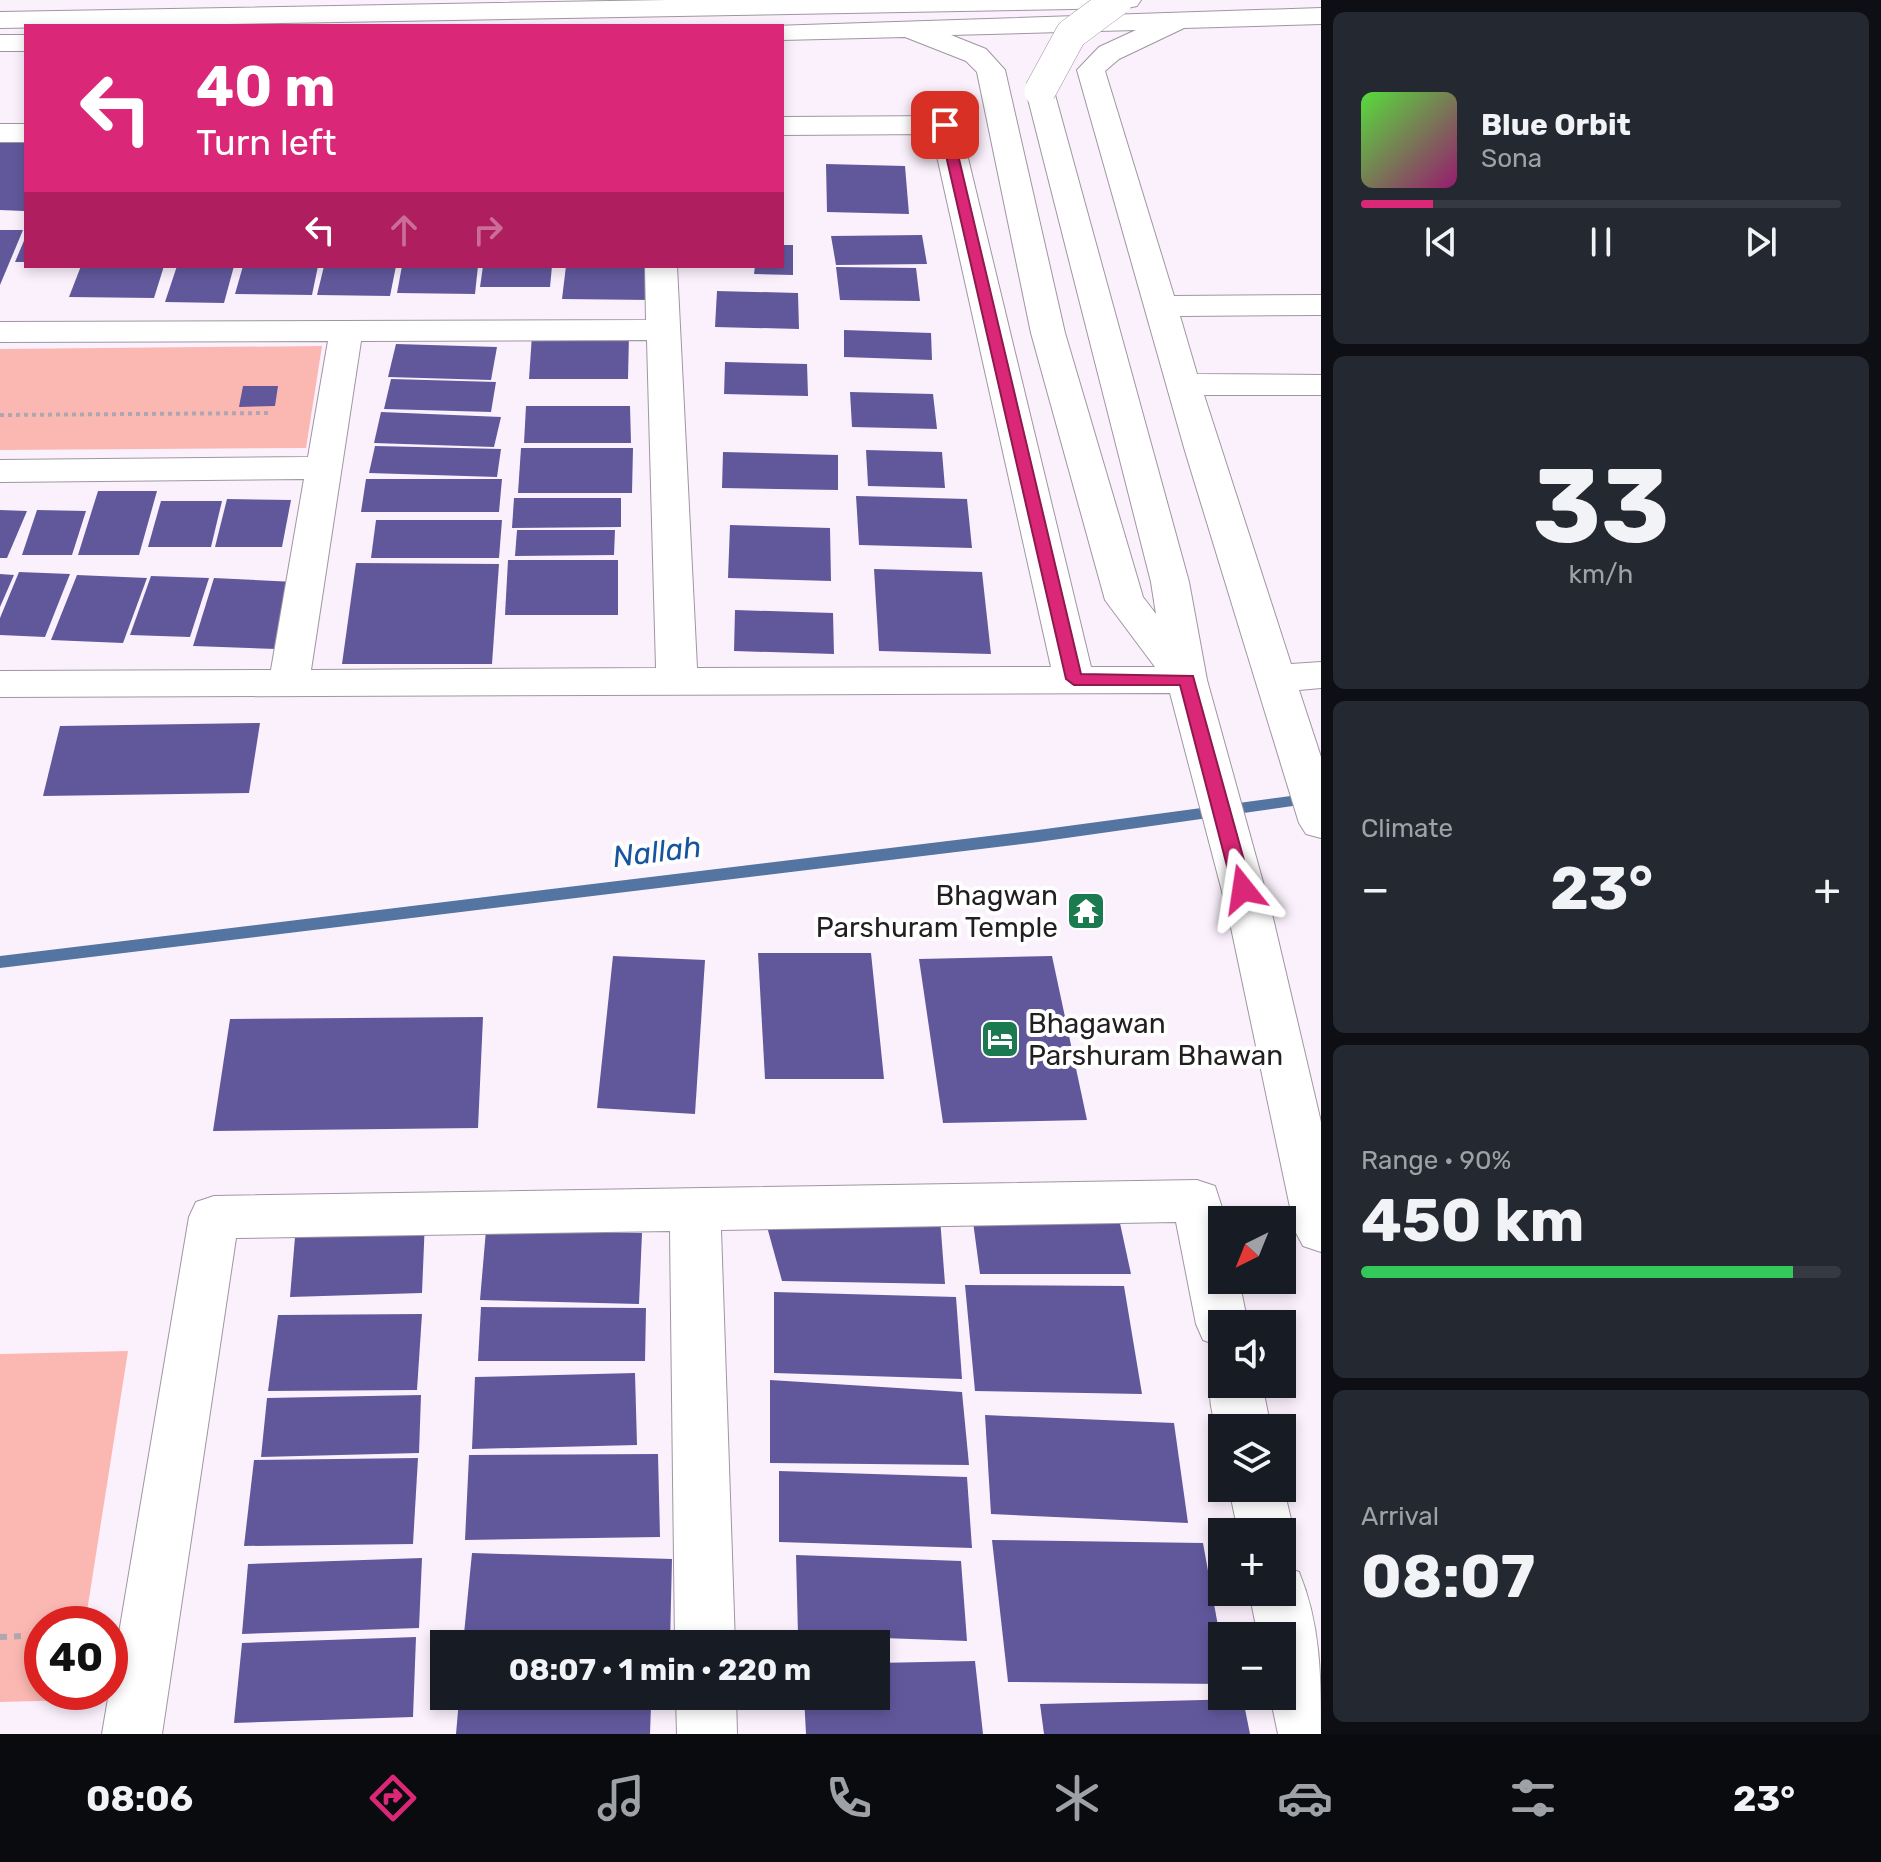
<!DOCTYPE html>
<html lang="en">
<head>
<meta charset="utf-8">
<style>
  body { margin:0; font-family:Rubik,sans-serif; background:#242831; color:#f1f3f6; height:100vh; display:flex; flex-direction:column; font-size:30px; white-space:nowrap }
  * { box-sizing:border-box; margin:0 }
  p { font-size:26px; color:#9ea1a6 }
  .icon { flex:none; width:44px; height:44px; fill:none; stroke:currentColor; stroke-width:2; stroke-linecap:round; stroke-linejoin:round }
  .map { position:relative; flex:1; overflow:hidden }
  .drawer { display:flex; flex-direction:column; gap:12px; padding:12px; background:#0d0f14; width:560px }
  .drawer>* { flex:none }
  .top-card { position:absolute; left:24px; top:24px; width:760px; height:244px; border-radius:0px; box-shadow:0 4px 12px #0003; background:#db2777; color:#fff; overflow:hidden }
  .needle { width:52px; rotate:223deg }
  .fabs { position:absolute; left:1208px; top:1206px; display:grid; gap:16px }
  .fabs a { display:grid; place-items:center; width:88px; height:88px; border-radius:0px; background:#171b24; box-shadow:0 4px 12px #0003; font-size:40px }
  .speed { position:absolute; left:24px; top:1606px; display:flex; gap:16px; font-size:40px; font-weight:700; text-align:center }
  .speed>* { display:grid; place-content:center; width:104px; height:104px; border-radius:50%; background:#171b24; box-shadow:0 4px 12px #0003; line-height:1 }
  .speed .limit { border:12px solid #d22; background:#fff; color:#111 }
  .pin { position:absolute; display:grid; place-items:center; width:68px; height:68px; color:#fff; margin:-34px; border-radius:16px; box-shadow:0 4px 12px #0006 }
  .me { position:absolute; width:88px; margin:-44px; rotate:345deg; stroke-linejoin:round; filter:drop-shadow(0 0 6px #0008) }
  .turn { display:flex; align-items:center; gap:28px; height:168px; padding:0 40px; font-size:36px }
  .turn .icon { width:104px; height:104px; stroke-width:2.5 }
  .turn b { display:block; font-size:56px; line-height:68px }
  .lanes { display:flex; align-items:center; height:76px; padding:0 40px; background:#0003; justify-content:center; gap:40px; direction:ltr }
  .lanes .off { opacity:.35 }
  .big { font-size:60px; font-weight:700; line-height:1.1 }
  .drawer .card { flex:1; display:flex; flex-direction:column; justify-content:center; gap:12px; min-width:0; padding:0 28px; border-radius:12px; background:#242831 }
  .drawer .dial { align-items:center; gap:0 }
  .dial b { font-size:104px; line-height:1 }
  .song { display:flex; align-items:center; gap:24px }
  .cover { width:96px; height:96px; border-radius:12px; background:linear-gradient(135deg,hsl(110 70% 55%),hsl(320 70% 35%)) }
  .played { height:8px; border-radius:4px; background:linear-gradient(90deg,#db2777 15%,#363941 15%) }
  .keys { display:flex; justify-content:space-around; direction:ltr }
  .heat { display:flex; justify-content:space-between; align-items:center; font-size:44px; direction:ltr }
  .charge { height:12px; border-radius:6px; background:linear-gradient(90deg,#34c759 90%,#363941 0) }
  .trip { position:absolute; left:430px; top:1630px; width:460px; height:80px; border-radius:0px; background:#171b24; box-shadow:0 4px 12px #0003; font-weight:700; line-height:80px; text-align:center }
  .tabs { display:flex; height:128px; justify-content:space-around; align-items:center; background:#090b0e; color:#9ea1a6 }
  .tabs .icon { width:56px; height:56px }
  .tabs .current { color:#db2777 }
  .tabs b { font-size:36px; color:#f1f3f6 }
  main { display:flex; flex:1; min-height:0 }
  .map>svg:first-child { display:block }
  .green { fill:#fbb8b2 }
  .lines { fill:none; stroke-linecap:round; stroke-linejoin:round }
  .stream { fill:#5474a1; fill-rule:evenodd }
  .building { fill:#61589c }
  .minor-casing { stroke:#9f96a1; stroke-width:2 }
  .highway-casing { stroke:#9f96a1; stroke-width:2 }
  .path-far1 { stroke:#afa7b0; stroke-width:4; stroke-dasharray:4 4; stroke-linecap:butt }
  .path { stroke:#afa7b0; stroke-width:6; stroke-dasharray:7 7; stroke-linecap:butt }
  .minor { fill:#fff; fill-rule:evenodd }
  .highway { fill:#fff; fill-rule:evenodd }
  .minor-bridge-casing { stroke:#9f96a1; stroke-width:32; stroke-linecap:butt }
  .minor-bridge { stroke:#fff; stroke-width:31 }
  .route { fill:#db2777; stroke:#8e194d; stroke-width:2 }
  .labels { text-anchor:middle; stroke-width:8; stroke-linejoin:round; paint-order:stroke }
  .poi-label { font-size:28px; fill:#221e22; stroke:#fff; text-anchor:end }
  .water-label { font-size:30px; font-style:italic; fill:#17559f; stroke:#fff }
</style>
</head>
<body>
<main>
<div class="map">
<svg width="1321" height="1734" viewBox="0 0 1321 1734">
  <rect width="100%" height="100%" fill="#fbf1fd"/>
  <!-- green -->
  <g class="green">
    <polygon points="322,346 306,448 0,450 0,349"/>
    <polygon points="128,1351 85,1624 42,1624 42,1692 74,1692 73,1700 0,1702 0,1354"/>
  </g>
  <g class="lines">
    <!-- stream -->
    <polygon class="stream" points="1321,792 1321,802 1038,842 0,968 0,956 1038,830"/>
  </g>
  <!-- building -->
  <g class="building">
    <polygon points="0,142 26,143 24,211 0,210"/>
    <polygon points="826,164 905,166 909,214 827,212"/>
    <polygon points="0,230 23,230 0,285"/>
    <polygon points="922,235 927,264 836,265 831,236"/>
    <polygon points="26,236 26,262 15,262"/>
    <polygon points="782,245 793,245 793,275 754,274 755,266 782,266"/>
    <polygon points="81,266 164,266 154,298 69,297"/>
    <polygon points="177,266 234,266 224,303 165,302"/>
    <polygon points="243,266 318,266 312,295 235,294"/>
    <polygon points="324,266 396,266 390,296 317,295"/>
    <polygon points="402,266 478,266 475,294 397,293"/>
    <polygon points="483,266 552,266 550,287 480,287"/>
    <polygon points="566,266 652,266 651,300 562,299"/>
    <polygon points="836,267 916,268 920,301 840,300"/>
    <polygon points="717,291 798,293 799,329 715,327"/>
    <polygon points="844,330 931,333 932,360 844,357"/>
    <polygon points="532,335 629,335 628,379 529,379"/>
    <polygon points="396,344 497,347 491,380 388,377"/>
    <polygon points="725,362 807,364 808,396 724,394"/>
    <polygon points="391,379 496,382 491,412 384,409"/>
    <polygon points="243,386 278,386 275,406 239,407"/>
    <polygon points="850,392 933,394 937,429 852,427"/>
    <polygon points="526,406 630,406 631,443 524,443"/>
    <polygon points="381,412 501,417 494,447 374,443"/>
    <polygon points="375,446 501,449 497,477 369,473"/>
    <polygon points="521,448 633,448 632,493 518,493"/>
    <polygon points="866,450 942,452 945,488 868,486"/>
    <polygon points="723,452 838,455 838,490 722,488"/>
    <polygon points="366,479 502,479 499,512 361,512"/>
    <polygon points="98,491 157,491 139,555 78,555"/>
    <polygon points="856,496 967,499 972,548 859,545"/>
    <polygon points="514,498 621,498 621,527 512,528"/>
    <polygon points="227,499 291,500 282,547 215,547"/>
    <polygon points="161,501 222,501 211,547 148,547"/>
    <polygon points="0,510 27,511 7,558 0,558"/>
    <polygon points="37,510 86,511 72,555 22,555"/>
    <polygon points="376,520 502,520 499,558 371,558"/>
    <polygon points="730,525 830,528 831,581 728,578"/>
    <polygon points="517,530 615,530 614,555 515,556"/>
    <polygon points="508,560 618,560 618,615 505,615"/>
    <polygon points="356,563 499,564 492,664 342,664"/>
    <polygon points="874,569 982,572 991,654 879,651"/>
    <polygon points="19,572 70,574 45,637 0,635 0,618"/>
    <polygon points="0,574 14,575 0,607"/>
    <polygon points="77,575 147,578 123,643 51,640"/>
    <polygon points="151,576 209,578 190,637 130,635"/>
    <polygon points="214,578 295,582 276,649 193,646"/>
    <polygon points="735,610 833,613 834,654 734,651"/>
    <polygon points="260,723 249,793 43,796 60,726"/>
    <polygon points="758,953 871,953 884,1079 765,1079"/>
    <polygon points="613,956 705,960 695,1114 597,1108"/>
    <polygon points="1052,956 1087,1120 943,1123 919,959"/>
    <polygon points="483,1017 478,1128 213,1131 230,1019"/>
    <polygon points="972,1214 1118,1214 1131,1274 980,1274"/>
    <polygon points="764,1216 940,1218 945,1284 782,1281"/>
    <polygon points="425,1220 422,1293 290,1297 296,1225"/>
    <polygon points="486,1230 642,1233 639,1304 480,1300"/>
    <polygon points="965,1285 1124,1286 1142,1394 975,1391"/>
    <polygon points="774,1292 956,1297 962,1379 774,1373"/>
    <polygon points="481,1307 646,1308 645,1361 478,1361"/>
    <polygon points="422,1314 417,1390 268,1391 278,1315"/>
    <polygon points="635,1373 637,1445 472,1449 475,1377"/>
    <polygon points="770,1380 962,1392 969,1465 770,1463"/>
    <polygon points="421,1395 419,1453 261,1457 267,1398"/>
    <polygon points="985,1415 1174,1423 1188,1523 991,1514"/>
    <polygon points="658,1454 660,1537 465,1540 469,1455"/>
    <polygon points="418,1458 413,1544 244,1546 254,1460"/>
    <polygon points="779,1471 967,1477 972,1548 779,1542"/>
    <polygon points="992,1540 1203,1543 1222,1648 1222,1684 1008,1682"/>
    <polygon points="472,1553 672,1559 670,1644 463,1644"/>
    <polygon points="796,1555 961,1561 967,1641 798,1635"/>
    <polygon points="422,1558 419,1628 242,1634 248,1564"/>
    <polygon points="416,1637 413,1717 234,1723 242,1643"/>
    <polygon points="975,1661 983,1734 806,1734 804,1696 876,1696 876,1663"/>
    <polygon points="1243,1699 1250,1734 1044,1734 1040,1704"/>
    <polygon points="459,1700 651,1705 650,1734 456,1734"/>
  </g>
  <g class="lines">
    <defs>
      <g id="minor">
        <path d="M1321,8V24L1184,28L1119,59L1105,71L1174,296L1321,295V315L1180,316L1197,374L1321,375V395H1204L1291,664L1321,662V688L1299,690L1321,757V838L1306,834L1299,823L1185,451L1077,70L1099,47L1136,30L951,35L986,49L1005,70L1065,333L1143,597L1156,614L1151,582L1026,91L1030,85L1040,82L1050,85L1054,91L1189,582L1207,680L1273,918L1321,1122V1252L1303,1246L1295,1231L1229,918L1170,693L0,697V671L271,670L304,479L0,482V460L308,457L328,341L0,342V322L646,320L645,266H677L697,668L1051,667L932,134L782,135V117L945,116L955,119L960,125L1091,667H1155L1105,600L1031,333L977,72L966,61L905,37L782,40V26H773ZM647,340L656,668L311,670L361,341Z"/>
        <rect x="0" y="35" width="26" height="16"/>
        <rect x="0" y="124" width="26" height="18"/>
        <polygon points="1197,1180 1215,1186 1226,1220 1222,1220 1222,1280 1239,1280 1248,1324 1222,1324 1222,1347 1203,1340 1196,1324 1176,1222 721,1230 735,1644 675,1644 670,1231 236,1238 162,1734 102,1734 189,1217 196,1202 214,1196"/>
        <path d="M1222,1365V1384H1262L1271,1428H1222V1440C1211,1417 1205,1390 1216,1367Z"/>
        <polygon points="1282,1481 1294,1532 1286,1551 1282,1552 1282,1532 1238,1532 1229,1488 1282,1488"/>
        <path d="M1282,1566L1299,1572C1321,1625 1321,1678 1321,1734H1278L1270,1696H1282V1636H1258L1249,1592H1282Z"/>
        <polygon points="676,1696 736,1696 737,1734 677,1734"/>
      </g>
      <polygon id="highway" points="667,0 1141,0 1137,6 1127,8 0,28 0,12"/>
    </defs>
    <!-- minor casing -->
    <use href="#minor" class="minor-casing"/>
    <!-- highway casing -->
    <use href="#highway" class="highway-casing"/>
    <!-- path-far1 -->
    <polyline class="path-far1" points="0,415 271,413"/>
    <!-- path -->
    <polyline class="path" points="0,1637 23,1636"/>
    <!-- minor -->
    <use href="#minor" class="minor"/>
    <!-- highway -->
    <use href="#highway" class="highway"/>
    <defs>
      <polyline id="minor-bridge" points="1040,91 1071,34 1117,0"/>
    </defs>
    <!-- minor-bridge casing -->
    <use href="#minor-bridge" class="minor-bridge-casing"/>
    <!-- minor-bridge -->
    <use href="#minor-bridge" class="minor-bridge"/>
  </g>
  <!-- route -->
  <polygon class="route" points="945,121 951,125 1081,674 1193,676 1252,889 1249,894 1236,894 1233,889 1180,685 1074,685 1066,679 939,125"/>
  <!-- icons -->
  <defs>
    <symbol id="temple-square" viewBox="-11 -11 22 22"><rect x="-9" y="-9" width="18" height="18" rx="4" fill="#1b7a50" stroke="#fff"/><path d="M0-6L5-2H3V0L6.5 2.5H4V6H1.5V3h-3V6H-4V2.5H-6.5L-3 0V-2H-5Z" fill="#fff"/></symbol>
    <symbol id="hotel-square" viewBox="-11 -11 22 22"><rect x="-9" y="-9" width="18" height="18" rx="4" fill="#1b7a50" stroke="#fff"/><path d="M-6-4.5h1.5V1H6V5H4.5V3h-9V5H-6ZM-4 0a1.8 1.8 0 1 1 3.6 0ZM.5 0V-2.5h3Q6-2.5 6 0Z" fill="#fff"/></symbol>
  </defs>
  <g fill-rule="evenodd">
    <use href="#temple-square" x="1064" y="889" width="44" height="44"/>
    <use href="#hotel-square" x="978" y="1017" width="44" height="44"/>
  </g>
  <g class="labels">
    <!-- poi labels -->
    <g class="poi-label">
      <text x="1058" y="905">Bhagwan<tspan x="1058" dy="32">Parshuram Temple</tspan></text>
      <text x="1028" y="1033" text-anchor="start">Bhagawan<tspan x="1028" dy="32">Parshuram Bhawan</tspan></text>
    </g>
    <!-- water labels -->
    <g class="water-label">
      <text transform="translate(657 852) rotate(-7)" y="10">Nallah</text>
    </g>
  </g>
</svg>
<div class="fabs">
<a><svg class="needle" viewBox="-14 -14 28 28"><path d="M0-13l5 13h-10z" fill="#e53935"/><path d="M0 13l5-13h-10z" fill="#9ea1a6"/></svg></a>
<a><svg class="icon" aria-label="sound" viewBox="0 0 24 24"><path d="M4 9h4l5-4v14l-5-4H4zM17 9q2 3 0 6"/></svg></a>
<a><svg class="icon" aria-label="layers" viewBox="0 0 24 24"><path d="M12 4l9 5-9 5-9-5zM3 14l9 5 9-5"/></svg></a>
<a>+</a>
<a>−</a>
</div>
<div class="speed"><div class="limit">40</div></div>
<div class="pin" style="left:945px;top:125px;background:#d93025"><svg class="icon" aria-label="arrive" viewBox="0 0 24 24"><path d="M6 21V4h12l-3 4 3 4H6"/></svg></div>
<svg class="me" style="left:1243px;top:889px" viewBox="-20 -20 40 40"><path d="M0-17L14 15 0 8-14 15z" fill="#db2777" stroke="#fff" stroke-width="4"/></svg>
<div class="trip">08:07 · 1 min · 220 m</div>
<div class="top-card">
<div class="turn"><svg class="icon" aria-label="left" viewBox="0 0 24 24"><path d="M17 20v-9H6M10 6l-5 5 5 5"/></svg><div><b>40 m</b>Turn left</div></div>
<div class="lanes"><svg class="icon" aria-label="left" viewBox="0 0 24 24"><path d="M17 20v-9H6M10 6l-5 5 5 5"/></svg><svg class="icon off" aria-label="ahead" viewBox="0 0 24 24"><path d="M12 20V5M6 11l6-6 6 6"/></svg><svg class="icon off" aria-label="right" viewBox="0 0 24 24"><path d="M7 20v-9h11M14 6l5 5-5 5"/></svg></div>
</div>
</div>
<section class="drawer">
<div class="card">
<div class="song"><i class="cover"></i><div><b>Blue Orbit</b><p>Sona</p></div></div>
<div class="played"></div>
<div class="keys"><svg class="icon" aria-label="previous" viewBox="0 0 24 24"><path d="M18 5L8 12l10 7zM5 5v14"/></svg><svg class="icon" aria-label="pause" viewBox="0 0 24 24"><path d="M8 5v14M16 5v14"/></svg><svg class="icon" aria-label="next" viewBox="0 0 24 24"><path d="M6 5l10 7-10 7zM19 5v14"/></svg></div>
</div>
<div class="card dial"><b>33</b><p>km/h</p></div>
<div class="card"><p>Climate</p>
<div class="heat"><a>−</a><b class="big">23°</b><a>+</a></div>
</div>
<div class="card"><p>Range · 90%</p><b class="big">450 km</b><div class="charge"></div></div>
<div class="card"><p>Arrival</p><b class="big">08:07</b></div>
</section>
</main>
<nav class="tabs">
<b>08:06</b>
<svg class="icon current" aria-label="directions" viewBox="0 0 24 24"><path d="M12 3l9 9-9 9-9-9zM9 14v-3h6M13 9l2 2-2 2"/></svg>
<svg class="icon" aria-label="music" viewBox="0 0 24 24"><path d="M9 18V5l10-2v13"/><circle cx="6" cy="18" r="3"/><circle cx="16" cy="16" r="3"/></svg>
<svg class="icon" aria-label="phone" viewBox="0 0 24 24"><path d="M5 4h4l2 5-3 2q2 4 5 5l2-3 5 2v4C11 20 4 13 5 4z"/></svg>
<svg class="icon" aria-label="climate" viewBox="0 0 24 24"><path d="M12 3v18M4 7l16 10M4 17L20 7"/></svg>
<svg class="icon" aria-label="car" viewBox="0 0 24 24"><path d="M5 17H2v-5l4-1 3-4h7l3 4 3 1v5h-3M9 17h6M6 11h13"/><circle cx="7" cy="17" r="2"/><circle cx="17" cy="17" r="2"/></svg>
<svg class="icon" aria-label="filters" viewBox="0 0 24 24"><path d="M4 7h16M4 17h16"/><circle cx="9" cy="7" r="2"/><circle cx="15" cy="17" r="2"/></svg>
<b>23°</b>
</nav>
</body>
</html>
